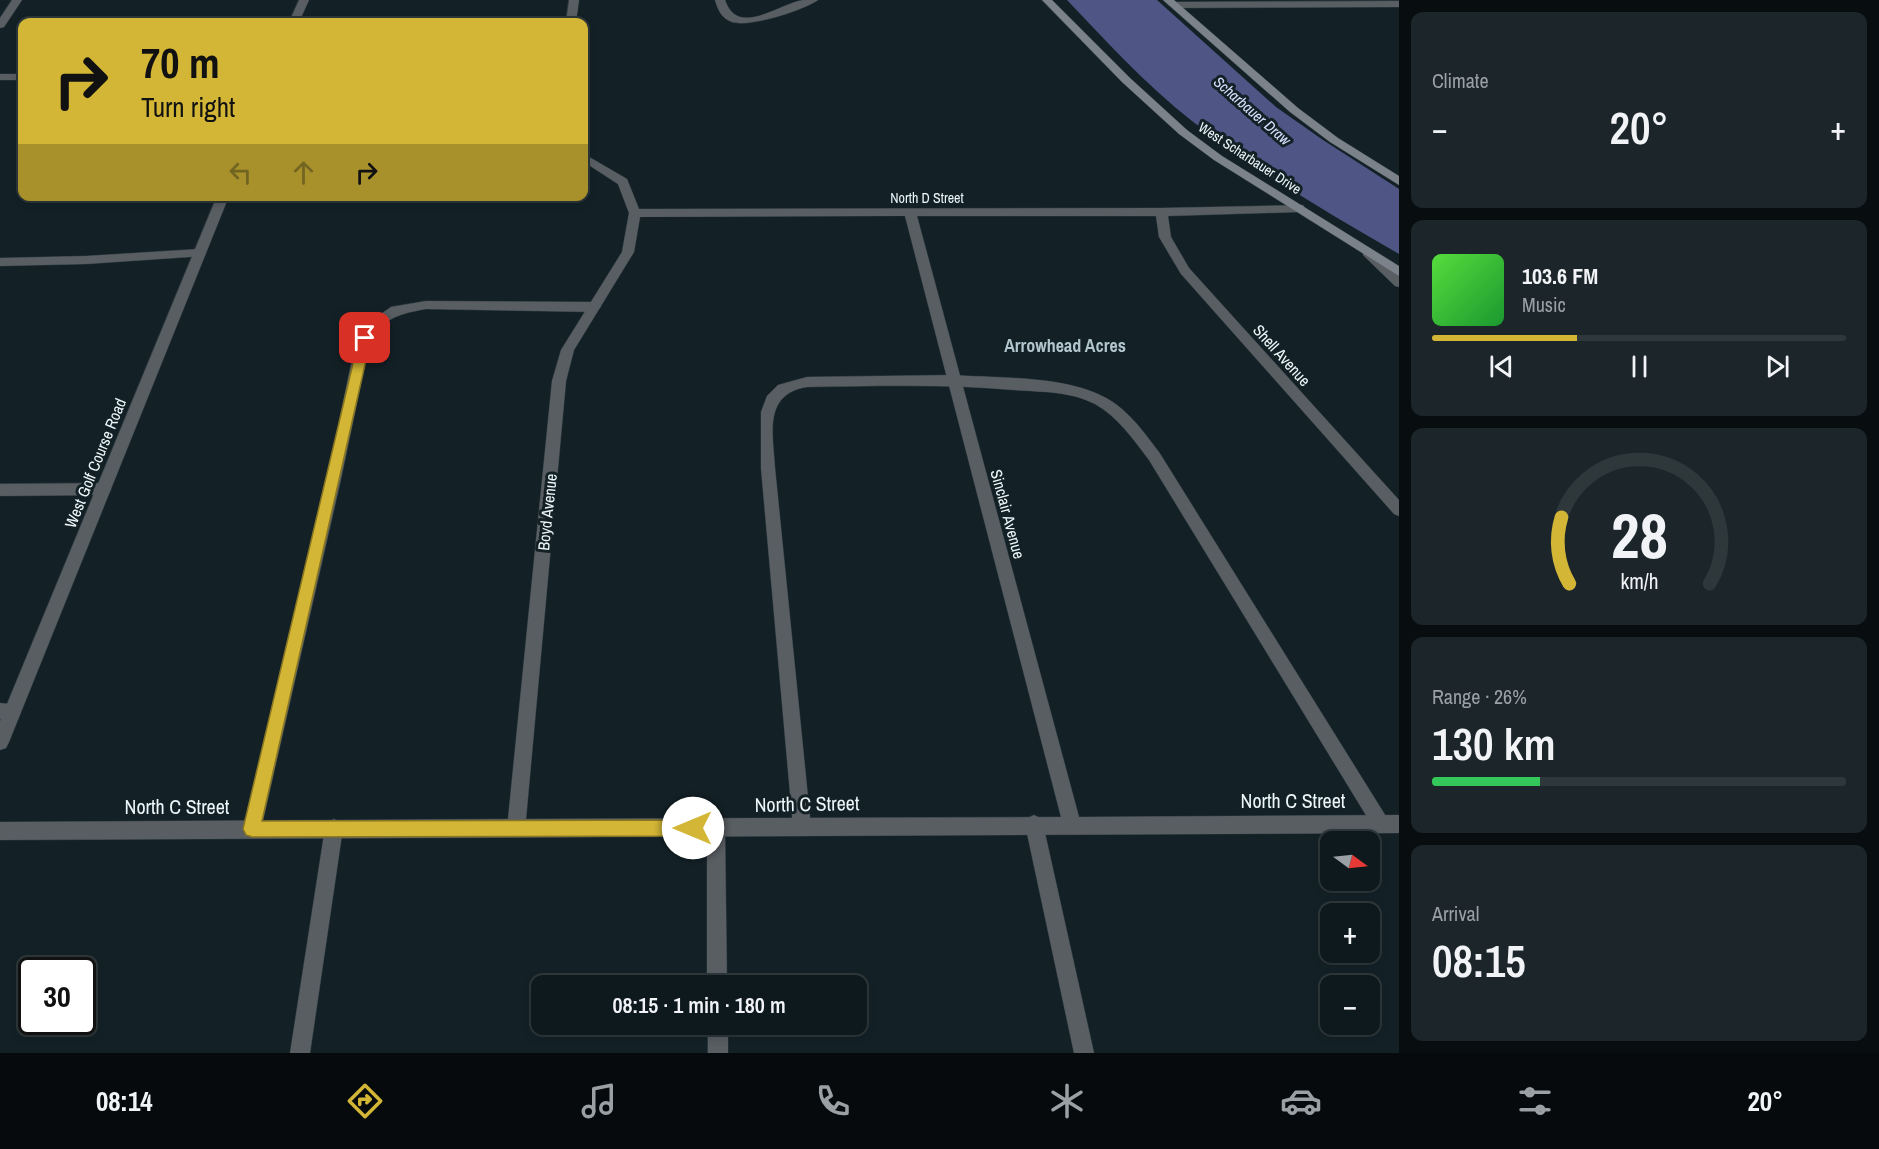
<!DOCTYPE html>
<html lang="en">
<head>
<meta charset="utf-8">
<style>
  body { margin:0; font-family:"Archivo Narrow",sans-serif; background:#1c262a; color:#f1f3f6; height:100vh; display:flex; flex-direction:column; font-size:22px; white-space:nowrap }
  * { box-sizing:border-box; margin:0 }
  p { font-size:20px; color:#9ba0a4 }
  .icon { flex:none; width:33px; height:33px; fill:none; stroke:currentColor; stroke-width:2; stroke-linecap:round; stroke-linejoin:round }
  .map { position:relative; flex:1; overflow:hidden }
  .drawer { display:flex; flex-direction:column; gap:12px; padding:12px; background:#080e10; width:480px }
  .drawer>* { flex:none }
  .hud { position:absolute; left:18px; top:18px; width:570px; height:183px; border-radius:12px; box-shadow:0 3px 9px #0003,0 0 0 2px #2e383b; background:#d3b635; color:#111; overflow:hidden }
  .needle { width:39px; rotate:105deg }
  .fabs { position:absolute; left:1320px; top:831px; display:grid; gap:12px }
  .fabs a { display:grid; place-items:center; width:60px; height:60px; border-radius:12px; background:#0e191d; box-shadow:0 3px 9px #0003,0 0 0 2px #2e383b; font-size:30px }
  .speed { position:absolute; left:18px; top:957px; display:flex; gap:12px; font-size:30px; font-weight:700; text-align:center }
  .speed>* { display:grid; place-content:center; width:78px; height:78px; border-radius:50%; background:#0e191d; box-shadow:0 3px 9px #0003,0 0 0 2px #2e383b; line-height:1 }
  .speed .limit { border:3px solid #111; border-radius:9px; background:#fff; color:#111 }
  .pin { position:absolute; display:grid; place-items:center; width:51px; height:51px; color:#fff; margin:-26px; border-radius:12px; box-shadow:0 3px 9px #0006 }
  .me { position:absolute; width:66px; margin:-33px; rotate:270deg; stroke-linejoin:round; filter:drop-shadow(0 0 4px #0008) }
  .turn { display:flex; align-items:center; gap:21px; height:126px; padding:0 24px; font-size:27px }
  .turn .icon { width:78px; height:78px; stroke-width:2.5 }
  .turn b { display:block; font-size:42px; line-height:51px }
  .lanes { display:flex; align-items:center; height:57px; padding:0 24px; background:#0003; justify-content:center; gap:30px; direction:ltr }
  .lanes .off { opacity:.35 }
  .big { font-size:45px; font-weight:600; line-height:1.1 }
  .drawer .tile { flex:1; display:flex; flex-direction:column; justify-content:center; gap:9px; min-width:0; padding:0 21px; border-radius:12px; background:#1c262a }
  .drawer .dial { align-items:center; gap:0 }
  .dial svg { height:156px; overflow:visible; fill:none; stroke:#2e383b; stroke-width:7; stroke-linecap:round; text-anchor:middle }
  .dial text { fill:#f1f3f6; stroke:none }
  .song { display:flex; align-items:center; gap:18px }
  .cover { width:72px; height:72px; border-radius:9px; background:linear-gradient(135deg,hsl(110 70% 55%),hsl(130 70% 35%)) }
  .played { height:6px; border-radius:3px; background:linear-gradient(90deg,#d3b635 35%,#2e383b 35%) }
  .keys { display:flex; justify-content:space-around; direction:ltr }
  .heat { display:flex; justify-content:space-between; align-items:center; font-size:33px; direction:ltr }
  .charge { height:9px; border-radius:4px; background:linear-gradient(90deg,#34c759 26%,#2e383b 0) }
  .trip { position:absolute; left:531px; top:975px; width:336px; height:60px; border-radius:12px; background:#0e191d; box-shadow:0 3px 9px #0003,0 0 0 2px #2e383b; font-weight:600; line-height:60px; text-align:center }
  .dock { display:flex; height:96px; justify-content:space-around; align-items:center; background:#060a0c; color:#9ba0a4 }
  .dock .icon { width:42px; height:42px }
  .dock .current { color:#d3b635 }
  .dock b { font-size:27px; color:#f1f3f6 }
  main { display:flex; flex:1; min-height:0 }
  .map>svg:first-child { display:block }
  .water { fill:#4f5685 }
  .lines { fill:none; stroke-linecap:round; stroke-linejoin:round }
  .service-casing { stroke:#2d3b40; stroke-width:1 }
  .minor-casing { stroke:#2d3b40; stroke-width:1 }
  .tertiary-casing { stroke:#2d3b40; stroke-width:1 }
  .secondary-casing { stroke:#2d3b40; stroke-width:1 }
  .service { fill:#595e63; fill-rule:evenodd }
  .minor { fill:#595e63; fill-rule:evenodd }
  .tertiary { fill:#595e63; fill-rule:evenodd }
  .secondary { fill:#7b828a; fill-rule:evenodd }
  .route { fill:#d3b635; stroke:#897622; stroke-width:1.5 }
  .labels { text-anchor:middle; stroke-width:6; stroke-linejoin:round; paint-order:stroke }
  .far-street-label { font-size:14px; fill:#edf7fb; stroke:#132127 }
  .far-water-label { font-size:15px; font-style:italic; fill:#dae0ff; stroke:#132127 }
  .street-label { font-size:16px; fill:#edf7fb; stroke:#132127 }
  .neighbourhood-label { font-size:18px; font-weight:bold; fill:#b3c6cd; stroke:#132127 }
  .near-street-label { font-size:20px; fill:#edf7fb; stroke:#132127 }
</style>
</head>
<body>
<main>
<div class="map">
<svg width="1399" height="1053" viewBox="0 0 1399 1053">
  <rect width="100%" height="100%" fill="#132127"/>
  <!-- water -->
  <path class="water" d="M1067,0H1157L1276,107L1323,140L1399,189V254C1328,213 1257,171 1192,121C1146,85 1107,42 1067,0Z"/>
  <g class="lines">
    <defs>
      <g id="service">
        <polygon points="569,0 579,0 576,22 566,22"/>
        <polygon points="1367,248 1371,249 1399,276 1399,287 1395,286 1363,255 1363,249"/>
        <polygon points="200,249 206,253 204,256 86,264 0,266 0,258 86,256"/>
        <path d="M426,301L595,302L601,307L595,312L426,309C394,315 380,319 368,350L341,479L261,829L258,835L252,838L246,835L243,829L327,479L354,350L365,325L391,307Z"/>
        <path d="M954,375C1005,379 1084,374 1123,410C1137,422 1148,438 1159,452L1387,818L1390,824L1387,830L1381,833L1375,830L1149,460C1133,439 1118,417 1095,404C1070,391 1042,392 1014,390C945,384 876,386 807,387C763,394 773,434 775,468L811,827L808,833L802,836L796,833L793,827L761,468V412L767,396L778,385L807,377Z"/>
        <polygon points="0,703 19,705 21,711 19,717 0,719"/>
        <polygon points="1034,815 1040,818 1043,824 1094,1053 1074,1053 1025,824 1028,818"/>
        <polygon points="334,819 340,822 343,828 310,1053 290,1053 325,828 328,822"/>
      </g>
      <g id="minor">
        <polygon points="12,0 22,0 4,27 0,28 0,18"/>
        <path d="M715,0H725C738,38 778,4 803,0C808,0 813,0 818,0C804,10 749,28 732,22C721,18 718,10 715,0Z"/>
        <polygon points="1399,1 1399,7 1174,8 1169,5 1174,2"/>
        <path d="M584,154L627,179L639,209L1161,208L1303,205L1305,208L1299,212L1168,216L1171,237L1189,268L1399,500V516L1394,514L1181,274L1159,237L1156,216H917L1079,817L1399,815V833L0,840V822L508,819L552,381L561,350L622,252L629,213L618,184L584,162ZM905,216L1061,817L526,819L566,381L574,350L634,252L640,217Z"/>
        <polygon points="104,483 109,485 111,489 109,493 104,495 0,496 0,484"/>
      </g>
      <g id="tertiary">
        <polygon points="299,0 309,0 299,22 289,22"/>
        <rect x="0" y="74" width="22" height="6"/>
        <polygon points="217,196 229,196 9,742 6,748 0,750 0,721"/>
        <polygon points="716,819 722,822 725,828 727,986 707,986 707,828 710,822"/>
        <rect x="708" y="1024" width="20" height="29"/>
      </g>
      <g id="secondary">
        <polygon points="1042,0 1052,0 1130,78 1187,130 1222,156 1399,266 1399,276 1214,160 1179,134 1122,82"/>
        <polygon points="1163,0 1174,0 1298,108 1338,138 1399,176 1399,185 1330,142 1290,112"/>
      </g>
    </defs>
    <!-- service casing -->
    <use href="#service" class="service-casing"/>
    <!-- minor casing -->
    <use href="#minor" class="minor-casing"/>
    <!-- tertiary casing -->
    <use href="#tertiary" class="tertiary-casing"/>
    <!-- secondary casing -->
    <use href="#secondary" class="secondary-casing"/>
    <!-- service -->
    <use href="#service" class="service"/>
    <!-- minor -->
    <use href="#minor" class="minor"/>
    <!-- tertiary -->
    <use href="#tertiary" class="tertiary"/>
    <!-- secondary -->
    <use href="#secondary" class="secondary"/>
  </g>
  <!-- route -->
  <polygon class="route" points="365,334 371,338 262,821 693,820 699,822 702,828 699,834 693,836 252,837 246,835 243,829 359,338"/>
  <g class="labels">
    <!-- far-street labels -->
    <g class="far-street-label">
      <text transform="translate(1250 158) rotate(33)" y="5">West Scharbauer Drive</text>
      <text x="927" y="203">North D Street</text>
    </g>
    <!-- far-water labels -->
    <g class="far-water-label">
      <text transform="translate(1252 111) rotate(41)" y="5">Scharbauer Draw</text>
    </g>
    <!-- street labels -->
    <g class="street-label">
      <text transform="translate(1282 355) rotate(48)" y="6">Shell Avenue</text>
      <text transform="translate(95 463) rotate(-68)" y="6">West Golf Course Road</text>
      <text transform="translate(547 512) rotate(-84)" y="6">Boyd Avenue</text>
      <text transform="translate(1008 514) rotate(75)" y="6">Sinclair Avenue</text>
    </g>
    <!-- neighbourhood labels -->
    <g class="neighbourhood-label">
      <text x="1065" y="352">Arrowhead Acres</text>
    </g>
    <!-- near-street labels -->
    <g class="near-street-label">
      <text x="1293" y="808">North C Street</text>
      <text transform="translate(807 804) rotate(-1)" y="7">North C Street</text>
      <text x="177" y="814">North C Street</text>
    </g>
  </g>
</svg>
<div class="fabs">
<a><svg class="needle" viewBox="-14 -14 28 28"><path d="M0-13l5 13h-10z" fill="#e53935"/><path d="M0 13l5-13h-10z" fill="#9ba0a4"/></svg></a>
<a>+</a>
<a>−</a>
</div>
<div class="speed"><div class="limit">30</div></div>
<div class="pin" style="left:365px;top:338px;background:#d93025"><svg class="icon" aria-label="arrive" viewBox="0 0 24 24"><path d="M6 21V4h12l-3 4 3 4H6"/></svg></div>
<svg class="me" style="left:693px;top:828px" viewBox="-20 -20 40 40"><circle r="19" fill="#fff"/><path d="M0-13L10 11 0 6-10 11z" fill="#d3b635"/></svg>
<div class="trip">08:15 · 1 min · 180 m</div>
<div class="hud">
<div class="turn"><svg class="icon" aria-label="right" viewBox="0 0 24 24"><path d="M7 20v-9h11M14 6l5 5-5 5"/></svg><div><b>70 m</b>Turn right</div></div>
<div class="lanes"><svg class="icon off" aria-label="left" viewBox="0 0 24 24"><path d="M17 20v-9H6M10 6l-5 5 5 5"/></svg><svg class="icon off" aria-label="ahead" viewBox="0 0 24 24"><path d="M12 20V5M6 11l6-6 6 6"/></svg><svg class="icon" aria-label="right" viewBox="0 0 24 24"><path d="M7 20v-9h11M14 6l5 5-5 5"/></svg></div>
</div>
</div>
<section class="drawer">
<div class="tile"><p>Climate</p>
<div class="heat"><a>−</a><b class="big">20°</b><a>+</a></div>
</div>
<div class="tile">
<div class="song"><i class="cover"></i><div><b>103.6 FM</b><p>Music</p></div></div>
<div class="played"></div>
<div class="keys"><svg class="icon" aria-label="previous" viewBox="0 0 24 24"><path d="M18 5L8 12l10 7zM5 5v14"/></svg><svg class="icon" aria-label="pause" viewBox="0 0 24 24"><path d="M8 5v14M16 5v14"/></svg><svg class="icon" aria-label="next" viewBox="0 0 24 24"><path d="M6 5l10 7-10 7zM19 5v14"/></svg></div>
</div>
<div class="tile dial"><svg viewBox="0 0 100 80">
<path d="M14 69A42 42 0 1 1 86 69"/>
<path d="M14 69A42 42 0 0 1 10 35" stroke="#d3b635"/>
<text x="50" y="56" font-size="32" font-weight="700">28</text>
<text x="50" y="72" font-size="11">km/h</text>
</svg></div>
<div class="tile"><p>Range · 26%</p><b class="big">130 km</b><div class="charge"></div></div>
<div class="tile"><p>Arrival</p><b class="big">08:15</b></div>
</section>
</main>
<nav class="dock">
<b>08:14</b>
<svg class="icon current" aria-label="directions" viewBox="0 0 24 24"><path d="M12 3l9 9-9 9-9-9zM9 14v-3h6M13 9l2 2-2 2"/></svg>
<svg class="icon" aria-label="music" viewBox="0 0 24 24"><path d="M9 18V5l10-2v13"/><circle cx="6" cy="18" r="3"/><circle cx="16" cy="16" r="3"/></svg>
<svg class="icon" aria-label="phone" viewBox="0 0 24 24"><path d="M5 4h4l2 5-3 2q2 4 5 5l2-3 5 2v4C11 20 4 13 5 4z"/></svg>
<svg class="icon" aria-label="climate" viewBox="0 0 24 24"><path d="M12 3v18M4 7l16 10M4 17L20 7"/></svg>
<svg class="icon" aria-label="car" viewBox="0 0 24 24"><path d="M5 17H2v-5l4-1 3-4h7l3 4 3 1v5h-3M9 17h6M6 11h13"/><circle cx="7" cy="17" r="2"/><circle cx="17" cy="17" r="2"/></svg>
<svg class="icon" aria-label="filters" viewBox="0 0 24 24"><path d="M4 7h16M4 17h16"/><circle cx="9" cy="7" r="2"/><circle cx="15" cy="17" r="2"/></svg>
<b>20°</b>
</nav>
</body>
</html>
